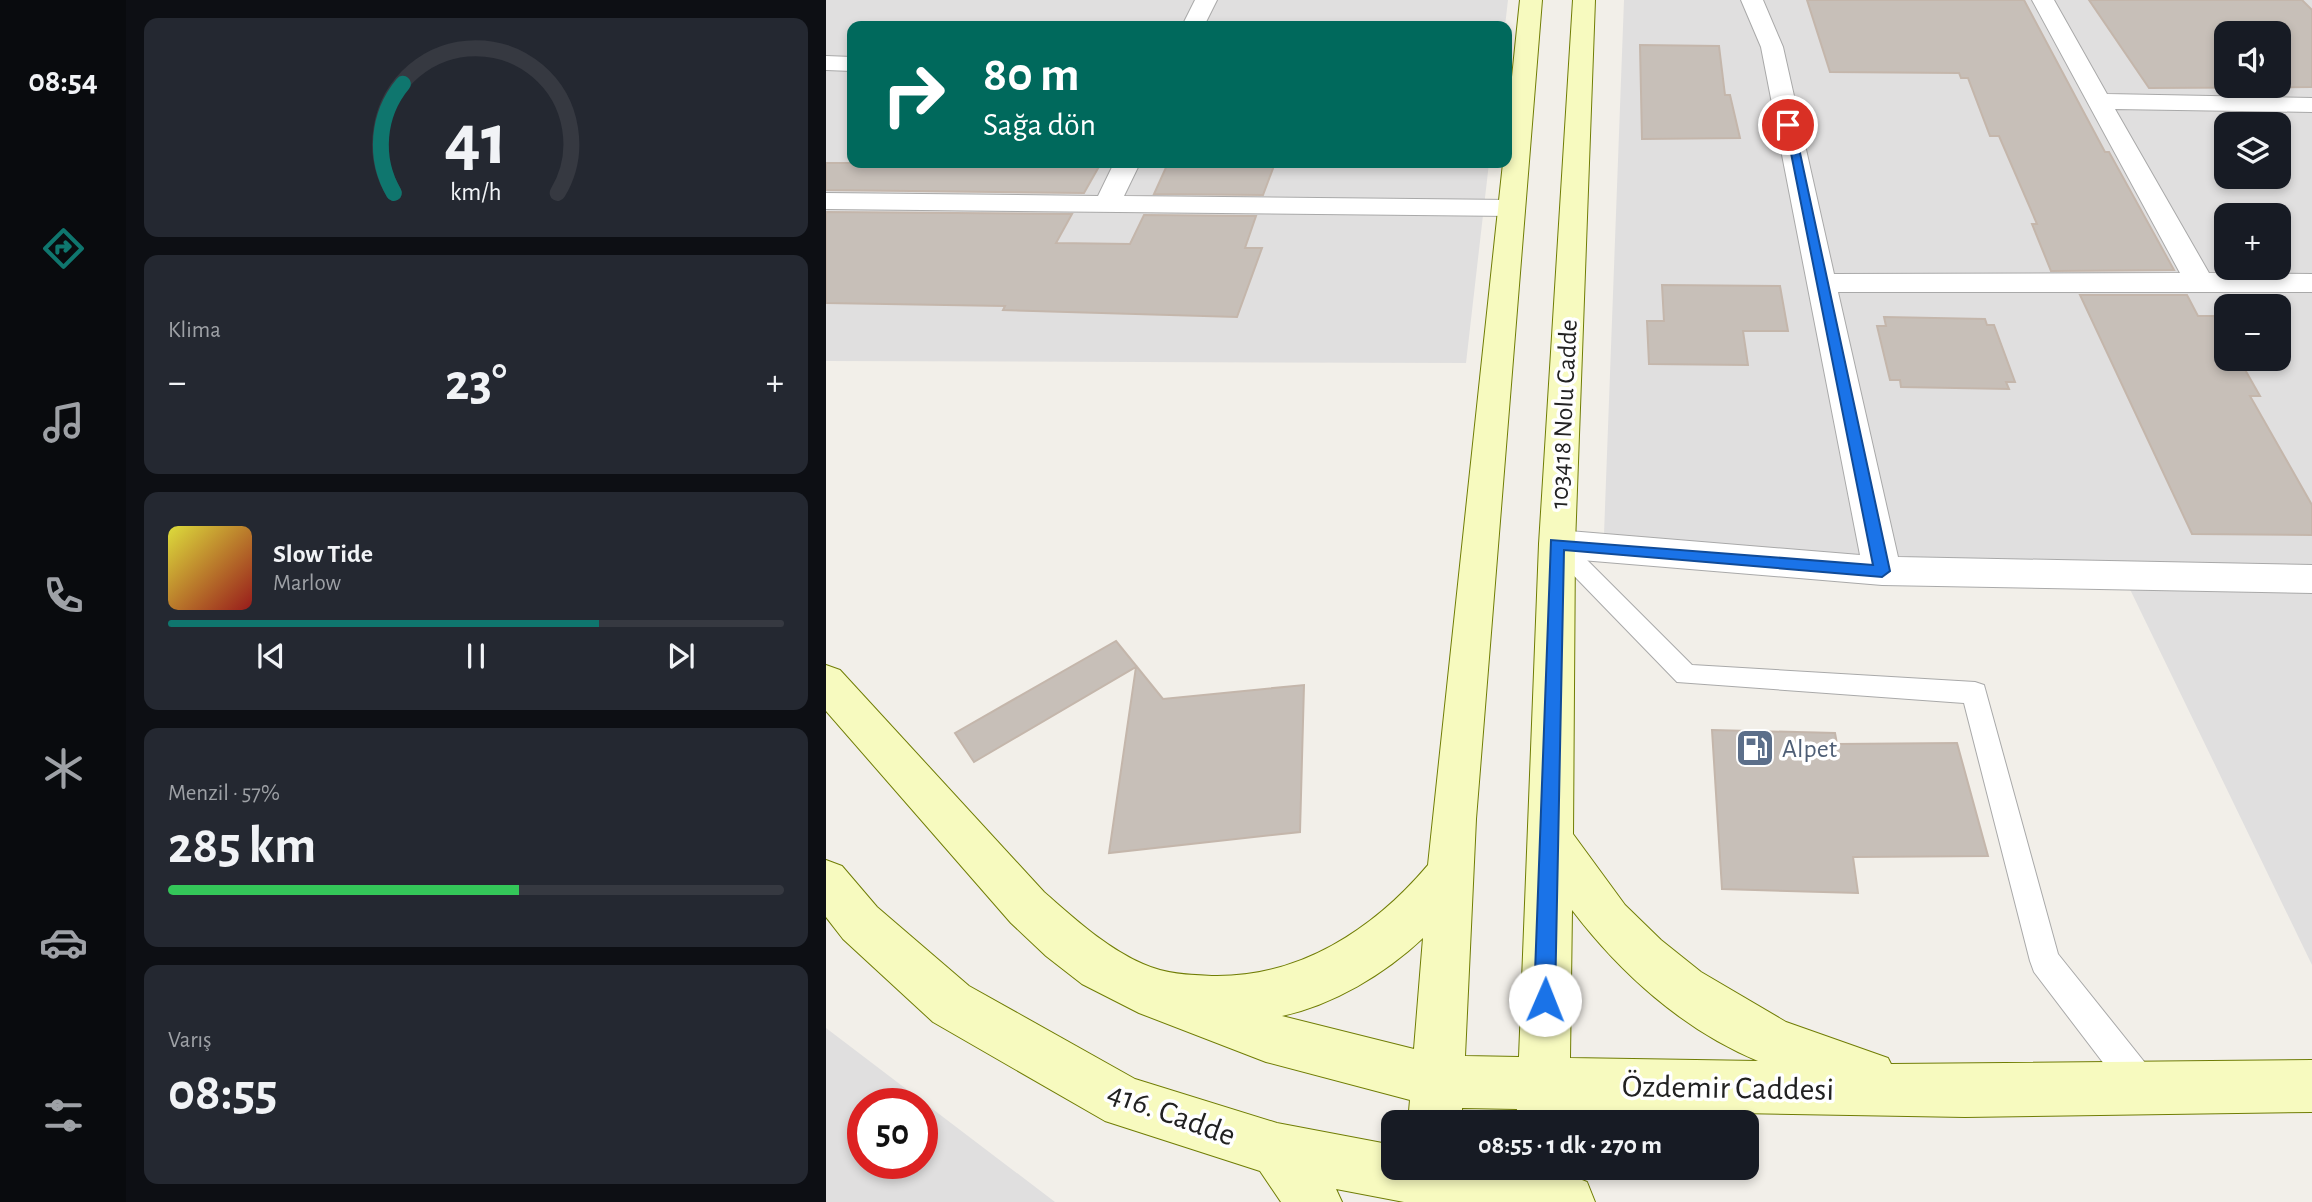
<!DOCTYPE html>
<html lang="tr">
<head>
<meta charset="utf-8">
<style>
  body { margin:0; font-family:"Alegreya Sans",sans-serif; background:#242831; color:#f1f3f6; height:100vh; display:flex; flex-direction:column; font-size:26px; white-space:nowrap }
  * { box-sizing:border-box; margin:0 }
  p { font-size:23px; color:#9ea1a6 }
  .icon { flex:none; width:38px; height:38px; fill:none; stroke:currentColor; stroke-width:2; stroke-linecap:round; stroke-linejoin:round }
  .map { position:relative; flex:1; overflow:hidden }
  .sheet { display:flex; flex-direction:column; gap:18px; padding:18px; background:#0d0f14; width:700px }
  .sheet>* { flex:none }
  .banner { position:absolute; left:21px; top:21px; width:665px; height:147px; border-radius:14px; box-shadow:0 4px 10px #0003; background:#00695c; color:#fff; overflow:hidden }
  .tools { position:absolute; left:1388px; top:21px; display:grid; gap:14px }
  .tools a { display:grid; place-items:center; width:77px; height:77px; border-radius:14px; background:#171b24; box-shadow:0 4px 10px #0003; font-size:35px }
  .speed { position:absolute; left:21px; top:1088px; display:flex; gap:14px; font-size:35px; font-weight:700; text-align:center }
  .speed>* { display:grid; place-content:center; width:91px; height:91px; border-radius:50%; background:#171b24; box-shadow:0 4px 10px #0003; line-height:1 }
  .speed .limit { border:10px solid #d22; background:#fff; color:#111 }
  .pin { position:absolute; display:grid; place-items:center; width:60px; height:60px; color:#fff; margin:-30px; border:4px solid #fff; border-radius:50%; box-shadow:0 2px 7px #0007 }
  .me { position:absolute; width:77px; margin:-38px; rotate:1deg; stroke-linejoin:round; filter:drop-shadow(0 0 5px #0008) }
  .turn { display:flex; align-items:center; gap:24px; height:147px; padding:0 21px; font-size:32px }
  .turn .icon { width:91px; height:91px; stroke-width:2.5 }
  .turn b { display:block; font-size:49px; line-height:60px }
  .big { font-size:52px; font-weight:700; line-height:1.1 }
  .sheet .widget { flex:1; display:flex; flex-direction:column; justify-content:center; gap:10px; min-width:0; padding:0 24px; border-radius:14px; background:#242831 }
  .sheet .dial { align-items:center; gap:0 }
  .dial svg { height:182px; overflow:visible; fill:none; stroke:#363941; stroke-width:7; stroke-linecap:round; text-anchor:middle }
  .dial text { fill:#f1f3f6; stroke:none }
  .song { display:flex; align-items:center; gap:21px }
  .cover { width:84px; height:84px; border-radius:10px; background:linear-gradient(135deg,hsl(60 70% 55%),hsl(0 70% 35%)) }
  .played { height:7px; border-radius:4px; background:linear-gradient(90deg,#0f766e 70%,#363941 70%) }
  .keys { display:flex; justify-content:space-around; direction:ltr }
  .heat { display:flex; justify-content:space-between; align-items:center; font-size:38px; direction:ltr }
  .charge { height:10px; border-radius:5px; background:linear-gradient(90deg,#34c759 57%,#363941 0) }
  .trip { position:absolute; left:555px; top:1110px; width:378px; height:70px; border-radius:14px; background:#171b24; box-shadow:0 4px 10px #0003; font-weight:700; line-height:70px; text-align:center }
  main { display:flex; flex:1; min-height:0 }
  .dock { display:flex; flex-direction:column; width:126px; justify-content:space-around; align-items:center; background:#090b0e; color:#9ea1a6 }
  .dock .icon { width:49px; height:49px }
  .dock .current { color:#0f766e }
  .dock b { font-size:32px; color:#f1f3f6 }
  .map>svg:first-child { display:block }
  .residential { fill:#e0dfdf; fill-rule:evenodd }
  .building { fill:#c7bfb8; stroke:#c4b6ab; stroke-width:2; fill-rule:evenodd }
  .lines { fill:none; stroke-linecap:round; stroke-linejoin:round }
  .service-casing { stroke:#a9a9a9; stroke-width:2 }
  .minor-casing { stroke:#a9a9a9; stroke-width:2 }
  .secondary-casing { stroke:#707d05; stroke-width:2 }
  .service { fill:#fff; fill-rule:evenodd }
  .minor { fill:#fff; fill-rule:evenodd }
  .secondary { fill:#f7fabf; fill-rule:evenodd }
  .route { fill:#1a73e8; stroke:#114b97; stroke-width:2 }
  .labels { text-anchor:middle; stroke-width:7; stroke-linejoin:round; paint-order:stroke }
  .street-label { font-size:26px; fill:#222; stroke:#fff }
  .service-label { font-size:26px; fill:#4e5e75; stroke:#fff; text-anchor:start }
  .near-street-label { font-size:32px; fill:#222; stroke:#fff }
</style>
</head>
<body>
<main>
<nav class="dock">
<b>08:54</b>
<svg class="icon current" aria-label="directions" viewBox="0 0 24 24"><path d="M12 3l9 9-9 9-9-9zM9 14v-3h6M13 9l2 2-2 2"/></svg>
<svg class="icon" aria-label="music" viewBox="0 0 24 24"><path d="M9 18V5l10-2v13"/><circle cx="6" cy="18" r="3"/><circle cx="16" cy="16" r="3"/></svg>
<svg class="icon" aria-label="phone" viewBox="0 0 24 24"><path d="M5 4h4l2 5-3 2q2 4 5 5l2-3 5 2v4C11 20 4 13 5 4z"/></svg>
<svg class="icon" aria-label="climate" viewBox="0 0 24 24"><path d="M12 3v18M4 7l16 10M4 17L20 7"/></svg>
<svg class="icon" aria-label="car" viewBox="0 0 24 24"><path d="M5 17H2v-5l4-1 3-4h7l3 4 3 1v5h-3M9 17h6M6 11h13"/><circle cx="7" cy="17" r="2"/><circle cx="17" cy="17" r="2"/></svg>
<svg class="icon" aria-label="filters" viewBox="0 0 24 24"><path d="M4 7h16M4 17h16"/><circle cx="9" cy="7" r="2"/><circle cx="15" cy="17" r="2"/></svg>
</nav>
<section class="sheet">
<div class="widget dial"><svg viewBox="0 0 100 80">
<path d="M14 69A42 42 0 1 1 86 69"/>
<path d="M14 69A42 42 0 0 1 18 21" stroke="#0f766e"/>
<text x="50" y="56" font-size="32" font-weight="700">41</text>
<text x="50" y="72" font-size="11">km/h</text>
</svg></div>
<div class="widget"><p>Klima</p>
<div class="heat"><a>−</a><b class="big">23°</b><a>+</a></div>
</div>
<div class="widget">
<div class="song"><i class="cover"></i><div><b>Slow Tide</b><p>Marlow</p></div></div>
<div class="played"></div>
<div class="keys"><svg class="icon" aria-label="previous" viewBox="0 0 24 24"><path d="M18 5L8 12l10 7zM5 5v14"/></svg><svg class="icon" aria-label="pause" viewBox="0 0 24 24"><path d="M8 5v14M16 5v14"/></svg><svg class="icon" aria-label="next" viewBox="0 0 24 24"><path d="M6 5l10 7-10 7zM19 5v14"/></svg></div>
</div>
<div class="widget"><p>Menzil · 57%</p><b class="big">285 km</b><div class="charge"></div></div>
<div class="widget"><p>Varış</p><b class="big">08:55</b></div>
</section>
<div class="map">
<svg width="1486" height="1202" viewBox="0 0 1486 1202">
  <rect width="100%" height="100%" fill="#f2efe9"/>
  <!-- residential -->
  <g class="residential">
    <polygon points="0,0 682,0 679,26 26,26 26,163 663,163 640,363 0,361"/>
    <path d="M798,0H1486V965L1298,577L777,561ZM1400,33H1452V86H1400ZM1400,124H1452V177H1400ZM1400,215H1452V268H1400ZM1400,306H1452V359H1400Z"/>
    <path d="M0,1028L229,1202H0ZM37,1104H96V1164H37Z"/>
  </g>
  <!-- building -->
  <g class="building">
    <polygon points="981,0 1198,0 1279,152 1283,152 1348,270 1225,271 1206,224 1211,224 1173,136 1164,136 1142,78 1135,78 1133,73 1004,72"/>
    <path d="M1263,0H1476L1486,10V87L1323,88ZM1400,33H1452V86H1400Z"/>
    <polygon points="814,45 893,46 899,95 904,95 914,138 816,139"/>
    <polygon points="0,163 275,163 258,193 0,190"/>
    <polygon points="342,163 449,163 437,195 328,194"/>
    <polygon points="0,212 246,214 230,243 304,244 318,215 430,216 419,248 436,248 411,317 177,310 179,306 0,303"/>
    <polygon points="836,285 954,286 962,331 917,331 922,365 823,364 821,321 838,321"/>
    <polygon points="1254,295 1361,295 1372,316 1388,316 1400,337 1400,359 1413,359 1434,396 1424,396 1486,505 1486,535 1366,534"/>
    <polygon points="1058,317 1159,319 1161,325 1168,325 1189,382 1180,382 1183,389 1075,387 1074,380 1064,380 1051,326 1060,326"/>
    <polygon points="290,641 337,699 478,685 474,832 283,853 310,667 148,762 129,733"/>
    <polygon points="886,730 1009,733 1011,744 1131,743 1162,856 1027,857 1032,893 896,889"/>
  </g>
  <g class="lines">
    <defs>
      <polygon id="service" points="731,535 739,538 866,665 1149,682 1158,685 1232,954 1328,1074 1333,1086 1328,1098 1316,1103 1304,1098 1208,972 1204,961 1138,703 851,682 723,550 719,544 723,538"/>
      <g id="minor">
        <polygon points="369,0 391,0 378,26 356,26"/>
        <polygon points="915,0 937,0 957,47 1008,274 1354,273 1206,0 1228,0 1281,94 1486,98 1486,112 1289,109 1383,273 1486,274 1486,292 1012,292 1072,557 1486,565 1486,593 1056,585 731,558 718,554 713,544 718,534 731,530 1034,555 935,47"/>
        <polygon points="0,56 26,57 26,71 0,70"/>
        <polygon points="288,163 314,163 298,196 685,200 695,202 699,208 695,214 685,216 0,209 0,193 272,196"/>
      </g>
      <g id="secondary">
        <path d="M694,0H716L650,819L639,1056L693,1057L713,544L747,0H769L749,544L747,834L799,905L835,940L875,972L960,1022L1062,1058L1065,1064L1486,1060V1112L1139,1117L744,1110V1122H690L691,1109L636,1108V1122H582L584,1100L440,1062L313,1013L256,984L220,956L185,923L0,711V665L14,670L218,892C249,919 279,947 317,964C339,974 363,975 386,976C473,978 547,930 602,865L677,163H681V125ZM746,910C794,973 857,1030 932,1061L744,1058ZM597,938L588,1049L456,1016C507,1005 559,974 597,938Z"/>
        <polygon points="0,860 16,866 51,907 143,986 309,1079 451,1123 567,1145 567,1167 683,1167 741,1174 761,1182 769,1202 578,1202 510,1189 516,1202 455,1202 434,1171 279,1121 107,1022 17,939 0,917"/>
      </g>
    </defs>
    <!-- service casing -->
    <use href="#service" class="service-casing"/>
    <!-- minor casing -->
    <use href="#minor" class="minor-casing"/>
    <!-- secondary casing -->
    <use href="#secondary" class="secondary-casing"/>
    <!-- service -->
    <use href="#service" class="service"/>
    <!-- minor -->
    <use href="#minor" class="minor"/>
    <!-- secondary -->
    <use href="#secondary" class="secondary"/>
  </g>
  <!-- route -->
  <polygon class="route" points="959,123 968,125 1064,571 1056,577 738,550 729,1000 726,1008 719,1011 711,1008 708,1000 725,540 1047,565"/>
  <!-- icons -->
  <defs>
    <symbol id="fuel-square" viewBox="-11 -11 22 22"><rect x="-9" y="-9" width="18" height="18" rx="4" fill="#5c6f8a" stroke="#fff"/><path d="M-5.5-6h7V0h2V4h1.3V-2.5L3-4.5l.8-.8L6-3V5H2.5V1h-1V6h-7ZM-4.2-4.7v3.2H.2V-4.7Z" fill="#fff"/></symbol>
  </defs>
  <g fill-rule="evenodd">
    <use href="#fuel-square" x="907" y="726" width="44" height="44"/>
  </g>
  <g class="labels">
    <!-- street labels -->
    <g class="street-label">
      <text transform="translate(737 414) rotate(-87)" y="9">103418 Nolu Cadde</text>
    </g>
    <!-- service labels -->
    <g class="service-label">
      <text x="956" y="757">Alpet</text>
    </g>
    <!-- near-street labels -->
    <g class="near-street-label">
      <text transform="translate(902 1087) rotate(1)" y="11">Özdemir Caddesi</text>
      <text transform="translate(346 1113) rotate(20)" y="11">416. Cadde</text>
    </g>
  </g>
</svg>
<div class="tools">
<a><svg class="icon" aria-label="sound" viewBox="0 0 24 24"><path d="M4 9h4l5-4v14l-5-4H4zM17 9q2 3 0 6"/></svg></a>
<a><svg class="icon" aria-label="layers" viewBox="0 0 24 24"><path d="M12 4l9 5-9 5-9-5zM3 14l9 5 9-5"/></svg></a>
<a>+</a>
<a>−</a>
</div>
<div class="speed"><div class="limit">50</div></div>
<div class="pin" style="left:962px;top:125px;background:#d93025"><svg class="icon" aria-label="arrive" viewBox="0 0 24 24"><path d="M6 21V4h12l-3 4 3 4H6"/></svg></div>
<svg class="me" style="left:719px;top:1000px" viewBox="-20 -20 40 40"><circle r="19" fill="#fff"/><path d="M0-13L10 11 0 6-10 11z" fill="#1a73e8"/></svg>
<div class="trip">08:55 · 1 dk · 270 m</div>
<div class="banner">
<div class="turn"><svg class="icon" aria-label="right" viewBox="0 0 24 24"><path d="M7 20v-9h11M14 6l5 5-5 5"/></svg><div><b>80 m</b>Sağa dön</div></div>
</div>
</div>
</main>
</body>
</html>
